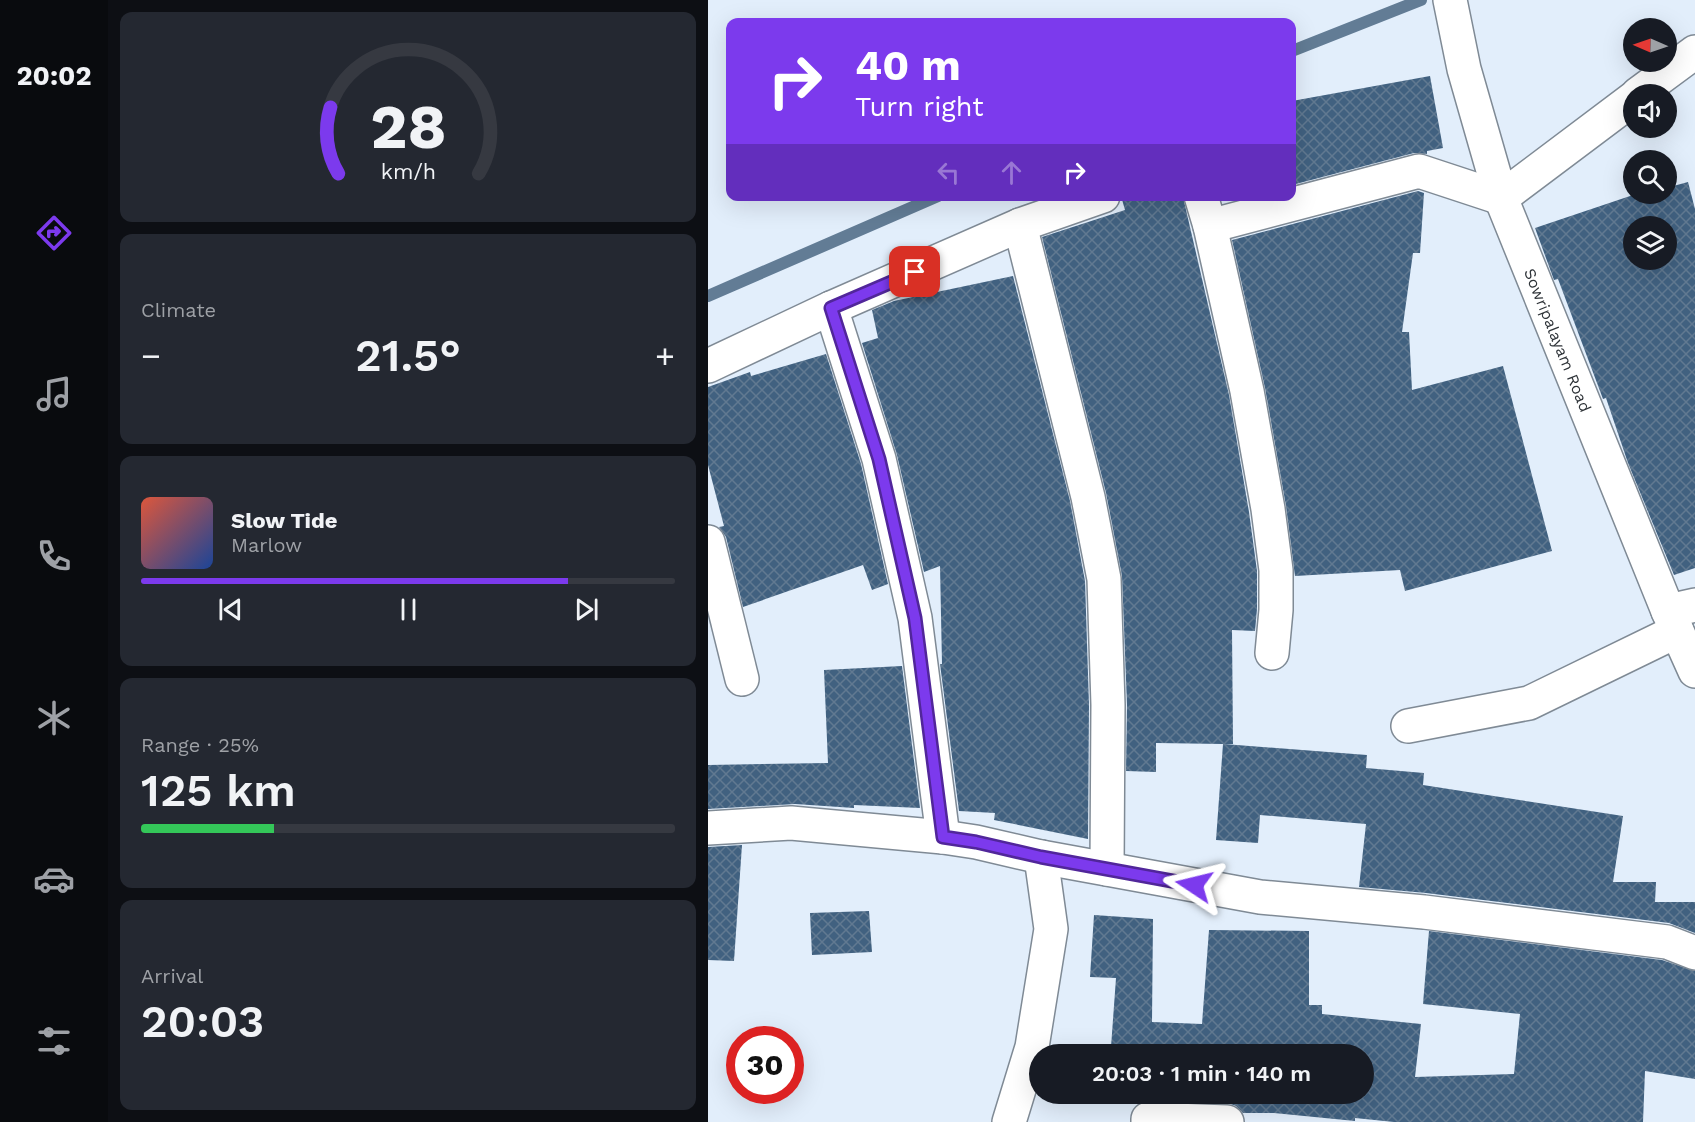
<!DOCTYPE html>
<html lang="en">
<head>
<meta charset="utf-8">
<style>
  body { margin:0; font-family:"Work Sans",sans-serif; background:#242831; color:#f1f3f6; height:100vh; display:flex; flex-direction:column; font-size:22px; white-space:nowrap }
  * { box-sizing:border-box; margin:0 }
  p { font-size:20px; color:#9ea1a6 }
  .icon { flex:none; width:33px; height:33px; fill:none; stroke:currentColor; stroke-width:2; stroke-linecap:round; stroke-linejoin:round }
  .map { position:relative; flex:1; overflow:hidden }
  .drawer { display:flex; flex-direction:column; gap:12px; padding:12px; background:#0d0f14; width:600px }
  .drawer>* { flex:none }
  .banner { position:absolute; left:18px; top:18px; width:570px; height:183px; border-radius:12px; box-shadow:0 6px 24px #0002; background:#7c3aed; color:#fff; overflow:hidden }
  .needle { width:39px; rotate:272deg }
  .buttons { position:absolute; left:915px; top:18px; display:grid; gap:12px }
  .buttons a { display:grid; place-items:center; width:54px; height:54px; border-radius:50%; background:#171b24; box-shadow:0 6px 24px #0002; font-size:30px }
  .speed { position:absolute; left:18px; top:1026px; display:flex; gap:12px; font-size:30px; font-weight:700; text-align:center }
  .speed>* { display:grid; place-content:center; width:78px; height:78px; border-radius:50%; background:#171b24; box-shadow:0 6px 24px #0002; line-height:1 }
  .speed .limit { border:9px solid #d22; background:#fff; color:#111 }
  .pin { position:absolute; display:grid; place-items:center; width:51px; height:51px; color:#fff; margin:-26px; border-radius:12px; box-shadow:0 3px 9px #0006 }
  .me { position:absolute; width:66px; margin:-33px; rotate:280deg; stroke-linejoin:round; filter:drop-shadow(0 0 4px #0008) }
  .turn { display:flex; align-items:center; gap:21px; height:126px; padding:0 30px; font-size:27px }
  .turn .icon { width:78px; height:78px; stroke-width:2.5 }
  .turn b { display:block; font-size:42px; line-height:51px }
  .lanes { display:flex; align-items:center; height:57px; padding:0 30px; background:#0003; justify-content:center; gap:30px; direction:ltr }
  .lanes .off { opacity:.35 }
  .big { font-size:45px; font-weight:600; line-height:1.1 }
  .drawer .tile { flex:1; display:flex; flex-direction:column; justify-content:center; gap:9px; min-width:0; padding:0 21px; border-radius:12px; background:#242831 }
  .drawer .dial { align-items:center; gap:0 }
  .dial svg { height:156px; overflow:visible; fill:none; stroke:#363941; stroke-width:7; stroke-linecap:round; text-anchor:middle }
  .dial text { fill:#f1f3f6; stroke:none }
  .song { display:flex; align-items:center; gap:18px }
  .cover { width:72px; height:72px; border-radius:9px; background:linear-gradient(135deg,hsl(10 70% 55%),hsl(220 70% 35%)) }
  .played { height:6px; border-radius:3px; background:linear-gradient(90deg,#7c3aed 80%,#363941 80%) }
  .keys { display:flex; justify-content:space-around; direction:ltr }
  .heat { display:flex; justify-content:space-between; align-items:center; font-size:33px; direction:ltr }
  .charge { height:9px; border-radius:4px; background:linear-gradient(90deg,#34c759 25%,#363941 0) }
  .trip { position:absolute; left:321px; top:1044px; width:345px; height:60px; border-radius:30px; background:#171b24; box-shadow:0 6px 24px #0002; font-weight:600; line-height:60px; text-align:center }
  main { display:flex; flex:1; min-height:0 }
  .tabs { display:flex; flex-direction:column; width:108px; justify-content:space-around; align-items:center; background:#090b0e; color:#9ea1a6 }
  .tabs .icon { width:42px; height:42px }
  .tabs .current { color:#7c3aed }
  .tabs b { font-size:27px; color:#f1f3f6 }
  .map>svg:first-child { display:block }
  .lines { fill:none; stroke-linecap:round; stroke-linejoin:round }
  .stream { stroke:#627c95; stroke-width:12 }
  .building { fill:url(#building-cross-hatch); fill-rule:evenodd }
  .minor-casing { stroke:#7f8a95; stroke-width:36 }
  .minor { stroke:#fff; stroke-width:33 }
  .route-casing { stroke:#51269a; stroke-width:15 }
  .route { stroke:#7c3aed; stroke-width:10 }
  .labels { text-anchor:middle; stroke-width:6; stroke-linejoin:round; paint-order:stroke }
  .street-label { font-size:16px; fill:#2e3338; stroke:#fff }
</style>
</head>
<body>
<main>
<nav class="tabs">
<b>20:02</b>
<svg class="icon current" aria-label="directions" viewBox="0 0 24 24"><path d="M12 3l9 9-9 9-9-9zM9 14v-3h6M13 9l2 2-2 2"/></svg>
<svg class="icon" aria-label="music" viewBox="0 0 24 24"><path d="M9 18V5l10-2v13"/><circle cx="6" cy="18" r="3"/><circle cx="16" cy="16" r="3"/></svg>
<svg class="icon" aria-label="phone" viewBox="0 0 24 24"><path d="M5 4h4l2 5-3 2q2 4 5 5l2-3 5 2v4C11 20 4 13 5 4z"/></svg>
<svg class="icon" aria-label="climate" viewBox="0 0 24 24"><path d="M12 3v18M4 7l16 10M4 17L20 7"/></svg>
<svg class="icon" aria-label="car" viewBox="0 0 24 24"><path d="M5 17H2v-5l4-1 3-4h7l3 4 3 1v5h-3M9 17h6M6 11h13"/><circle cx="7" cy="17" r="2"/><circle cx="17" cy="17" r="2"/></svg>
<svg class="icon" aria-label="filters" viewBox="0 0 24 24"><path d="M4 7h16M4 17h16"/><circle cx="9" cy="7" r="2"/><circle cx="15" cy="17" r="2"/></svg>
</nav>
<section class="drawer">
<div class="tile dial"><svg viewBox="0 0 100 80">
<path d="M14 69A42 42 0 1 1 86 69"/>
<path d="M14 69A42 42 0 0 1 10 35" stroke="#7c3aed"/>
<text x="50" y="56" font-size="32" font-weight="700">28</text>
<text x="50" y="72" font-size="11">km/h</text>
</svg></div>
<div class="tile"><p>Climate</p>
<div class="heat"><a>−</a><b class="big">21.5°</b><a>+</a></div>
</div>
<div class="tile">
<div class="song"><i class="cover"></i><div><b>Slow Tide</b><p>Marlow</p></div></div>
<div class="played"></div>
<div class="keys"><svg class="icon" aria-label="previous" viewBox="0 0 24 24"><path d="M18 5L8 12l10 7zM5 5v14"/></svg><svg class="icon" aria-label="pause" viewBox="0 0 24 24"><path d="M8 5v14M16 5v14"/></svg><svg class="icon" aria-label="next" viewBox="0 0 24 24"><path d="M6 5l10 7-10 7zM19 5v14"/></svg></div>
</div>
<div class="tile"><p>Range · 25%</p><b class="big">125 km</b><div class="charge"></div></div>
<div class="tile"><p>Arrival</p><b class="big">20:03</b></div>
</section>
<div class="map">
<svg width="987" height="1122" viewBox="0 0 987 1122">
  <defs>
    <pattern id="building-cross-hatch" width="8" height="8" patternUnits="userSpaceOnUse" patternTransform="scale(1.5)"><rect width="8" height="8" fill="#416180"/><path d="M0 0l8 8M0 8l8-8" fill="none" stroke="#617991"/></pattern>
  </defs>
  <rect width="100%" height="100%" fill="#e2eefb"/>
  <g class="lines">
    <!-- stream -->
    <g class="stream">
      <polyline points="584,51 713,0"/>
      <polyline points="0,296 230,196"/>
    </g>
  </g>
  <!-- building -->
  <g class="building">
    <polygon points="722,76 735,148 719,151 719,154 706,153 584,185 584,101"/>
    <path d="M980,182L987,209V568L966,575L920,463L898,398L895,399L850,279L846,280L827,228L928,194H958V188ZM926,226H958V260H926Z"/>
    <polygon points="710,191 716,193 712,253 705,253 694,332 701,332 704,390 795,366 844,551 697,591 692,570 587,576 578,506 557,388 524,240"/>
    <polygon points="413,196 475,197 521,395 541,512 549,571 549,609 547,631 524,630 525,744 516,744 659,755 658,768 716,773 715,785 915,816 905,882 948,882 947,902 987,902 987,933 961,923 718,893 651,887 658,824 552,815 550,843 508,840 515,744 448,743 448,772 418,771 419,705 414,576 398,493 334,237 417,210"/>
    <polygon points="305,276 362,501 377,581 381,705 380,839 286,820 287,813 251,811 232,664 234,664 232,566 216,572 189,455 154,343 170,338 164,310 186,301"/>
    <polygon points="118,354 153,464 180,584 164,590 155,565 35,607 18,537 11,527 16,526 0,465 0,387 42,372 43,376"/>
    <polygon points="194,666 212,808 146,805 146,808 87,804 0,809 0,765 120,763 116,670"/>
    <polygon points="34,845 26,961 0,960 0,847"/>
    <polygon points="161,911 164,952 104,955 102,913"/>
    <polygon points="386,915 445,919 444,1022 494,1024 501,930 601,931 601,1005 614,1005 614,1014 713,1024 707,1077 806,1074 812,1014 715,1004 721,931 954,960 987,971 987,1079 937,1071 935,1122 686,1122 647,1118 647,1121 566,1113 535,1113 528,1106 520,1103 393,1096 393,1094 656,1094 656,1054 396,1054 397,1047 403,1047 408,978 382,977"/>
  </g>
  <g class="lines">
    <defs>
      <g id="minor">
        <polyline points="742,0 756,69 793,198 960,611 987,671"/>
        <polyline points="930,94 987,52"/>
        <polyline points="493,196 502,226 539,391 560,509 568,570 568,610 564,653"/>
        <polyline points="312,225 380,497 396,579 400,705 399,869"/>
        <polyline points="502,226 711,171 793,198 926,98"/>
        <polyline points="123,308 171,459 207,618 235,837"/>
        <polyline points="0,366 123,308 312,225 395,196"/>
        <polyline points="0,542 34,679"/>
        <polyline points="960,611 987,605"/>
        <polyline points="700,726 821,703 969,631"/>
        <polyline points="0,828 83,823 235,837 268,842 333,857 552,897 716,912 959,942 987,953"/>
        <polyline points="301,1122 324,1047 343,929 333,857"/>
        <polyline points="440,1122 440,1119 519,1122"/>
      </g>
    </defs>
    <!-- minor casing -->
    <use href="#minor" class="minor-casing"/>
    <!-- minor -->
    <use href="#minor" class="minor"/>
  </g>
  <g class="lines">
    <defs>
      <polyline id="route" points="207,272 123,308 171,459 207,618 235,837 268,842 333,857 486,885"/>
    </defs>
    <!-- route casing -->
    <use href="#route" class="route-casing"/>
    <!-- route -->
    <use href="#route" class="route"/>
  </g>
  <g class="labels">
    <!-- street labels -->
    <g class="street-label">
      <text transform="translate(850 340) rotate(68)" y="6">Sowripalayam Road</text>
    </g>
  </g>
</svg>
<div class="buttons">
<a><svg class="needle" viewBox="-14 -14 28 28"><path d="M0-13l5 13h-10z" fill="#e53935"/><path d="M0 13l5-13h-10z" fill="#9ea1a6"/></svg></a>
<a><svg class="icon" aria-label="sound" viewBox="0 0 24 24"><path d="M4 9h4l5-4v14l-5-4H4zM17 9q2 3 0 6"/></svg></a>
<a><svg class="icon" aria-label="search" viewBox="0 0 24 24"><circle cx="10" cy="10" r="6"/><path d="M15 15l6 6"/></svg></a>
<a><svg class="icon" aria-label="layers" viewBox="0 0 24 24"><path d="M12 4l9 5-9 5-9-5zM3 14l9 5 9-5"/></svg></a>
</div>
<div class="speed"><div class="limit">30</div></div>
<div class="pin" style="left:207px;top:272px;background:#d93025"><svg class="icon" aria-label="arrive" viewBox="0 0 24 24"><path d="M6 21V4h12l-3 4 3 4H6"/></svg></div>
<svg class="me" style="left:486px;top:885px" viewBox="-20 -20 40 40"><path d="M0-17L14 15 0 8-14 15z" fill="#7c3aed" stroke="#fff" stroke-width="4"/></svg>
<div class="trip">20:03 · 1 min · 140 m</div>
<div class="banner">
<div class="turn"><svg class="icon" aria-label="right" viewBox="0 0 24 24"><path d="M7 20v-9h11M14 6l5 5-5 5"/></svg><div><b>40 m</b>Turn right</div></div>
<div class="lanes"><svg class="icon off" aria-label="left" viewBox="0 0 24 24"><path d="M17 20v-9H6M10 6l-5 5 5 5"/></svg><svg class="icon off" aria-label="ahead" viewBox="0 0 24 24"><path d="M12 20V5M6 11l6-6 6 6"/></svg><svg class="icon" aria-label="right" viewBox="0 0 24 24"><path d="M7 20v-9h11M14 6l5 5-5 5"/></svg></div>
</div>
</div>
</main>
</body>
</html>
